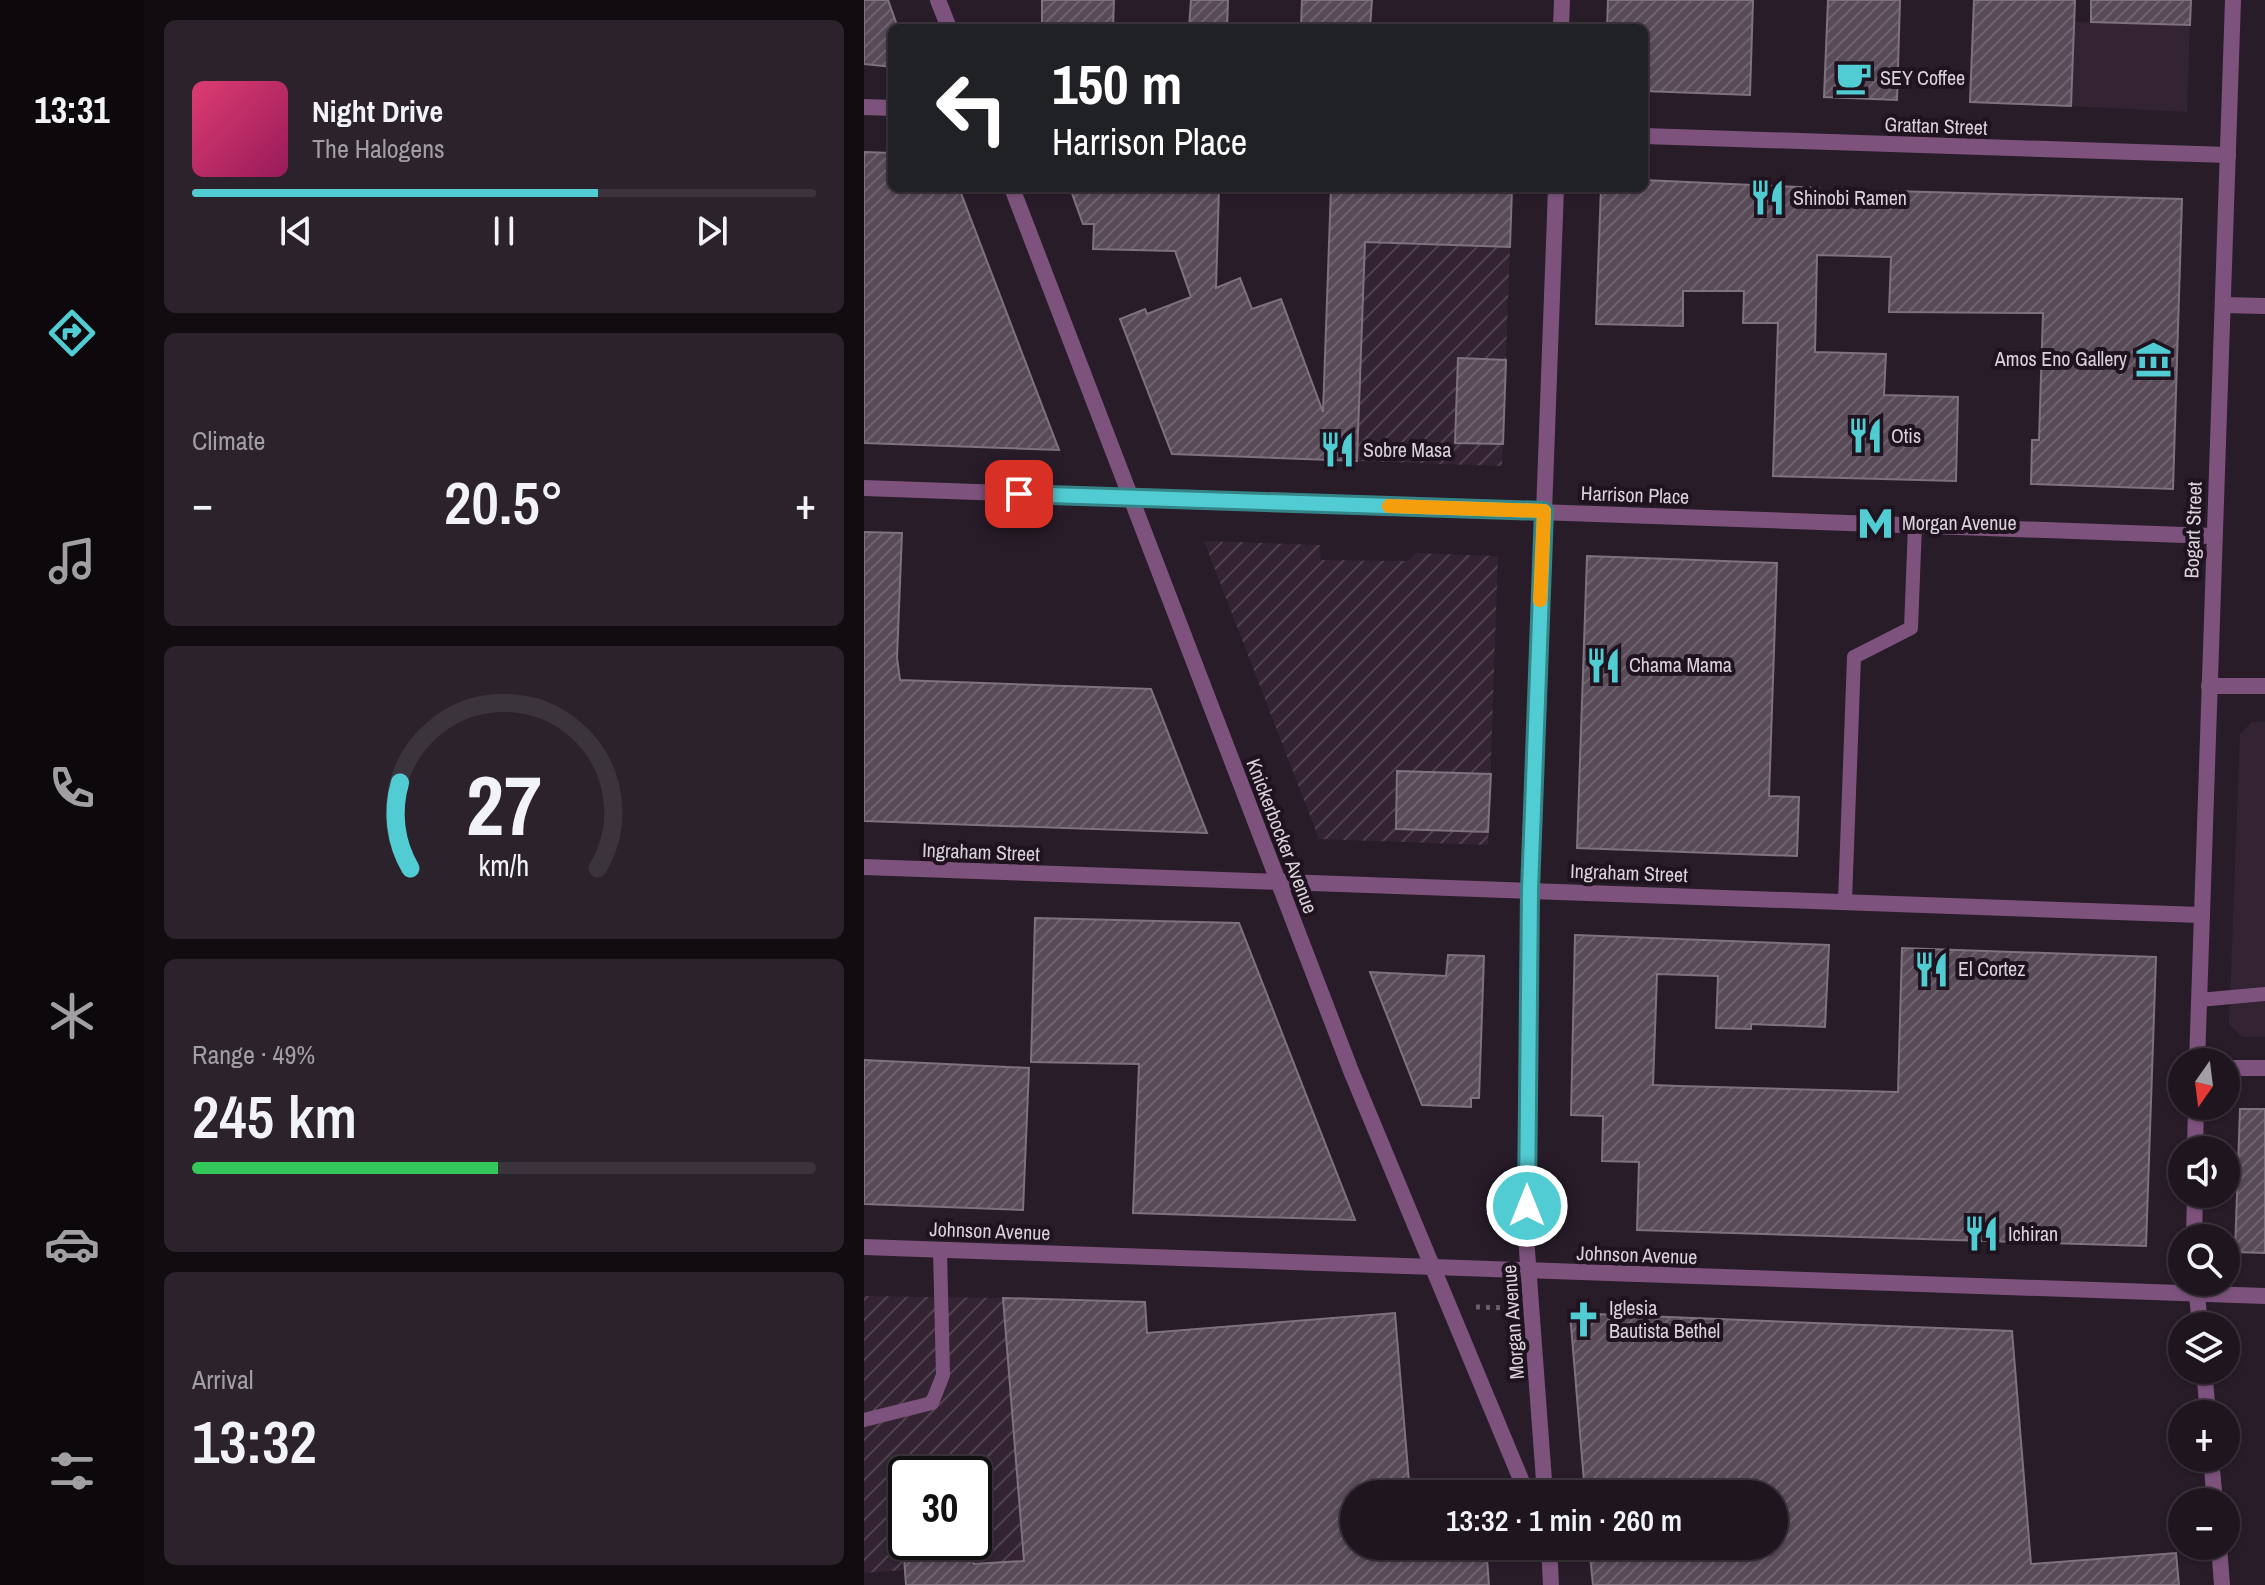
<!DOCTYPE html>
<html lang="en">
<head>
<meta charset="utf-8">
<style>
  body { margin:0; font-family:"Archivo Narrow",sans-serif; background:#2b222b; color:#f1f3f6; height:100vh; display:flex; flex-direction:column; font-size:30px; white-space:nowrap }
  * { box-sizing:border-box; margin:0 }
  p { font-size:26px; color:#a19fa4 }
  .icon { flex:none; width:44px; height:44px; fill:none; stroke:currentColor; stroke-width:2; stroke-linecap:round; stroke-linejoin:round }
  .map { position:relative; flex:1; overflow:hidden }
  .panel { display:flex; flex-direction:column; gap:20px; padding:20px; background:#100c10; width:720px }
  .panel>* { flex:none }
  .guide { position:absolute; left:24px; top:24px; width:760px; height:168px; border-radius:12px; box-shadow:0 2px 6px #0004,0 0 0 2px #3c343c; background:#202124; color:#fff; overflow:hidden }
  .needle { width:52px; rotate:194deg }
  .controls { position:absolute; left:1304px; top:1048px; display:grid; gap:16px }
  .controls a { display:grid; place-items:center; width:72px; height:72px; border-radius:50%; background:#1e151e; box-shadow:0 2px 6px #0004,0 0 0 2px #3c343c; font-size:40px }
  .speed { position:absolute; left:24px; top:1456px; display:flex; gap:16px; font-size:40px; font-weight:700; text-align:center }
  .speed>* { display:grid; place-content:center; width:104px; height:104px; border-radius:50%; background:#1e151e; box-shadow:0 2px 6px #0004,0 0 0 2px #3c343c; line-height:1 }
  .speed .limit { border:4px solid #111; border-radius:12px; background:#fff; color:#111 }
  .pin { position:absolute; display:grid; place-items:center; width:68px; height:68px; color:#fff; margin:-34px; border-radius:16px; box-shadow:0 4px 12px #0006 }
  .me { position:absolute; width:88px; margin:-44px; rotate:0deg; stroke-linejoin:round; filter:drop-shadow(0 0 6px #0008) }
  .turn { display:flex; align-items:center; gap:28px; height:168px; padding:0 32px; font-size:36px }
  .turn .icon { width:104px; height:104px; stroke-width:2.5 }
  .turn b { display:block; font-size:56px; line-height:68px }
  .big { font-size:60px; font-weight:600; line-height:1.1 }
  .panel .card { flex:1; display:flex; flex-direction:column; justify-content:center; gap:12px; min-width:0; padding:0 28px; border-radius:12px; background:#2b222b }
  .panel .dial { align-items:center; gap:0 }
  .dial svg { height:208px; overflow:visible; fill:none; stroke:#3c343c; stroke-width:7; stroke-linecap:round; text-anchor:middle }
  .dial text { fill:#f1f3f6; stroke:none }
  .song { display:flex; align-items:center; gap:24px }
  .cover { width:96px; height:96px; border-radius:12px; background:linear-gradient(135deg,hsl(340 70% 55%),hsl(330 70% 35%)) }
  .played { height:8px; border-radius:4px; background:linear-gradient(90deg,#51ccd2 65%,#3c343c 65%) }
  .keys { display:flex; justify-content:space-around; direction:ltr }
  .heat { display:flex; justify-content:space-between; align-items:center; font-size:44px; direction:ltr }
  .charge { height:12px; border-radius:6px; background:linear-gradient(90deg,#34c759 49%,#3c343c 0) }
  .trip { position:absolute; left:476px; top:1480px; width:448px; height:80px; border-radius:40px; background:#1e151e; box-shadow:0 2px 6px #0004,0 0 0 2px #3c343c; font-weight:600; line-height:80px; text-align:center }
  main { display:flex; flex:1; min-height:0 }
  .dock { display:flex; flex-direction:column; width:144px; justify-content:space-around; align-items:center; background:#0c080c; color:#a19fa4 }
  .dock .icon { width:56px; height:56px }
  .dock .active { color:#51ccd2 }
  .dock b { font-size:36px; color:#f1f3f6 }
  .map>svg:first-child { display:block }
  .built { fill:#342333 }
  .industrial { fill:url(#industrial-furrows) }
  .building { fill:url(#building-hatch); stroke:#80717f; stroke-width:2 }
  .lines { fill:none; stroke-linecap:round; stroke-linejoin:round }
  .path { stroke:#685e68; stroke-width:5; stroke-dasharray:4 6; stroke-linecap:butt }
  .service { stroke:#7d537d; stroke-width:14 }
  .minor { stroke:#7d537d; stroke-width:16 }
  .route-casing { stroke:#358588; stroke-width:20 }
  .route { stroke:#51ccd2; stroke-width:14 }
  .slow { stroke:#f59e0b; stroke-width:14 }
  .labels { text-anchor:middle; stroke-width:8; stroke-linejoin:round; paint-order:stroke }
  .poi-label { font-size:20px; fill:#dad2da; stroke:#1f131f; text-anchor:start }
  .street-label { font-size:20px; fill:#dad2da; stroke:#1f131f }
</style>
</head>
<body>
<main>
<nav class="dock">
<b>13:31</b>
<svg class="icon active" aria-label="directions" viewBox="0 0 24 24"><path d="M12 3l9 9-9 9-9-9zM9 14v-3h6M13 9l2 2-2 2"/></svg>
<svg class="icon" aria-label="music" viewBox="0 0 24 24"><path d="M9 18V5l10-2v13"/><circle cx="6" cy="18" r="3"/><circle cx="16" cy="16" r="3"/></svg>
<svg class="icon" aria-label="phone" viewBox="0 0 24 24"><path d="M5 4h4l2 5-3 2q2 4 5 5l2-3 5 2v4C11 20 4 13 5 4z"/></svg>
<svg class="icon" aria-label="climate" viewBox="0 0 24 24"><path d="M12 3v18M4 7l16 10M4 17L20 7"/></svg>
<svg class="icon" aria-label="car" viewBox="0 0 24 24"><path d="M5 17H2v-5l4-1 3-4h7l3 4 3 1v5h-3M9 17h6M6 11h13"/><circle cx="7" cy="17" r="2"/><circle cx="17" cy="17" r="2"/></svg>
<svg class="icon" aria-label="filters" viewBox="0 0 24 24"><path d="M4 7h16M4 17h16"/><circle cx="9" cy="7" r="2"/><circle cx="15" cy="17" r="2"/></svg>
</nav>
<section class="panel">
<div class="card">
<div class="song"><i class="cover"></i><div><b>Night Drive</b><p>The Halogens</p></div></div>
<div class="played"></div>
<div class="keys"><svg class="icon" aria-label="previous" viewBox="0 0 24 24"><path d="M18 5L8 12l10 7zM5 5v14"/></svg><svg class="icon" aria-label="pause" viewBox="0 0 24 24"><path d="M8 5v14M16 5v14"/></svg><svg class="icon" aria-label="next" viewBox="0 0 24 24"><path d="M6 5l10 7-10 7zM19 5v14"/></svg></div>
</div>
<div class="card"><p>Climate</p>
<div class="heat"><a>−</a><b class="big">20.5°</b><a>+</a></div>
</div>
<div class="card dial"><svg viewBox="0 0 100 80">
<path d="M14 69A42 42 0 1 1 86 69"/>
<path d="M14 69A42 42 0 0 1 10 36" stroke="#51ccd2"/>
<text x="50" y="56" font-size="32" font-weight="700">27</text>
<text x="50" y="72" font-size="11">km/h</text>
</svg></div>
<div class="card"><p>Range · 49%</p><b class="big">245 km</b><div class="charge"></div></div>
<div class="card"><p>Arrival</p><b class="big">13:32</b></div>
</section>
<div class="map">
<svg width="1401" height="1585" viewBox="0 0 1401 1585">
  <defs>
    <pattern id="industrial-furrows" width="10" height="10" patternUnits="userSpaceOnUse" patternTransform="scale(2)"><rect width="10" height="10" fill="#342333"/><path d="M-1 1l2-2M0 10L10 0M9 11l2-2" fill="none" stroke="#514250"/></pattern>
    <pattern id="building-hatch" width="6" height="6" patternUnits="userSpaceOnUse" patternTransform="scale(2)"><rect width="6" height="6" fill="#584a57"/><path d="M-1 1l2-2M0 6l6-6M5 7l2-2" fill="none" stroke="#6f636f"/></pattern>
  </defs>
  <rect width="100%" height="100%" fill="#281c28"/>
  <!-- built -->
  <g class="built">
    <polygon points="1210,22 1326,25 1323,112 1207,106"/>
    <polygon points="1388,722 1401,722 1401,1037 1378,1037 1365,1024 1376,734"/>
  </g>
  <!-- industrial -->
  <g class="industrial">
    <polygon points="501,241 646,247 638,466 493,461"/>
    <polygon points="340,541 456,545 457,560 543,561 553,553 634,556 624,845 455,839"/>
    <polygon points="0,1296 139,1298 160,1561 110,1564 101,1542 110,1542 110,1474 42,1474 41,1570 0,1573"/>
  </g>
  <!-- building -->
  <g class="building">
    <polygon points="0,0 24,0 34,28 28,28 28,67 0,64"/>
    <polygon points="178,0 250,0 249,28 178,28"/>
    <polygon points="327,0 364,0 363,28 325,28"/>
    <polygon points="438,0 508,0 506,28 437,28"/>
    <polygon points="744,0 889,0 886,95 780,91 780,28 743,28"/>
    <polygon points="964,0 1036,0 1033,100 960,97"/>
    <polygon points="1110,0 1211,0 1207,106 1106,102"/>
    <polygon points="1227,0 1327,0 1326,25 1227,22"/>
    <polygon points="0,152 28,153 28,188 95,188 195,450 0,443"/>
    <polygon points="780,180 955,188 954,197 1029,198 1029,191 1318,199 1309,489 1167,484 1168,440 1175,440 1179,313 1025,312 1027,257 953,255 951,352 1022,354 1020,395 1094,397 1092,481 909,476 914,323 879,323 880,291 819,291 819,326 732,324 737,188 780,188"/>
    <polygon points="206,188 355,188 352,288 376,278 388,309 417,299 459,412 467,188 648,188 646,247 501,242 493,461 308,454 256,319 281,309 283,314 327,297 311,251 229,249 230,224 219,224"/>
    <polygon points="594,358 642,360 639,444 591,443"/>
    <polygon points="0,532 38,533 33,658 36,680 287,689 343,833 0,821"/>
    <polygon points="723,556 913,563 905,796 935,797 933,856 713,848"/>
    <polygon points="533,771 627,774 624,832 532,829"/>
    <polygon points="171,918 375,923 491,1220 269,1213 275,1064 167,1062"/>
    <polygon points="711,935 965,945 961,1027 887,1024 887,1029 852,1028 854,976 793,974 789,1085 815,1086 1034,1092 1038,948 1292,957 1282,1246 773,1230 775,1162 738,1161 739,1116 707,1115"/>
    <polygon points="584,955 620,956 615,1098 607,1098 607,1107 558,1105 506,972 582,976"/>
    <polygon points="0,1060 165,1068 159,1210 0,1204"/>
    <polygon points="1376,1109 1401,1109 1401,1253 1371,1252"/>
    <polygon points="139,1298 281,1302 283,1333 531,1313 546,1494 490,1494 490,1546 550,1546 550,1550 622,1546 625,1585 42,1585 39,1542 101,1542 110,1564 160,1561"/>
    <polygon points="706,1313 1148,1331 1167,1564 1312,1553 1315,1585 729,1585 725,1546 910,1546 910,1494 721,1494"/>
  </g>
  <g class="lines">
    <!-- path -->
    <polyline class="path" points="612,1307 646,1308"/>
    <!-- service -->
    <g class="service">
      <polyline points="981,901 990,657 1047,628 1051,525"/>
      <polyline points="1335,1000 1401,994"/>
      <polyline points="0,1420 68,1403 79,1375 76,1250"/>
    </g>
    <!-- minor -->
    <g class="minor">
      <polyline points="74,0 85,28"/>
      <polyline points="697,28 698,0"/>
      <polyline points="0,107 28,108"/>
      <polyline points="780,136 1364,155"/>
      <polyline points="148,188 487,1071 663,1494"/>
      <polyline points="1359,305 1401,306"/>
      <polyline points="0,488 1348,536"/>
      <polyline points="1345,686 1401,686"/>
      <polyline points="0,867 1337,915"/>
      <polyline points="1333,1062 1369,0"/>
      <polyline points="1362,1068 1401,1068"/>
      <polyline points="1331,1150 1332,1106"/>
      <polyline points="1330,1238 1331,1194"/>
      <polyline points="0,1247 1401,1296"/>
      <polyline points="1332,1284 1336,1326"/>
      <polyline points="1340,1370 1344,1414"/>
      <polyline points="1347,1458 1351,1502"/>
      <polyline points="681,1494 662,1237 666,890 692,188"/>
      <polyline points="685,1546 687,1585"/>
      <polyline points="1355,1546 1358,1585"/>
    </g>
  </g>
  <g class="lines">
    <defs>
      <polyline id="route" points="155,494 680,511 666,890 663,1206"/>
    </defs>
    <!-- route casing -->
    <use href="#route" class="route-casing"/>
    <!-- route -->
    <use href="#route" class="route"/>
    <!-- slow -->
    <polyline class="slow" points="525,506 680,511 676,600"/>
  </g>
  <!-- icons -->
  <defs>
    <symbol id="cafe-bare" viewBox="-9 -9 18 18"><path d="M-5.5-4.5H6V0H3Q3 3.5 0 3.5H-2.5Q-5.5 3.5-5.5 0ZM3-3.2v2h1.7v-2ZM-6 4.5H4V6H-6Z" fill="#51ccd2" stroke="#1f131f" stroke-width="2.5" paint-order="stroke"/></symbol>
    <symbol id="restaurant-bare" viewBox="-9 -9 18 18"><path d="M-5-6h1v4h1v-4h1v4h1v-4h1v5L-1.5 .5V6h-2V.5L-5-1ZM5-6V6H3V1.5H1.5Q1.5-4 5-6Z" fill="#51ccd2" stroke="#1f131f" stroke-width="2.5" paint-order="stroke"/></symbol>
    <symbol id="museum-bare" viewBox="-9 -9 18 18"><path d="M0-6L6-3V-2H-6V-3ZM-5-1h2V3h-2ZM-1-1h2V3h-2ZM3-1h2V3H3ZM-6 4H6V6H-6Z" fill="#51ccd2" stroke="#1f131f" stroke-width="2.5" paint-order="stroke"/></symbol>
    <symbol id="metro-bare" viewBox="-9 -9 18 18"><path d="M-5.5 5V-5H-3L0 0L3-5H5.5V5H3V-.5L0 4L-3-.5V5Z" fill="#51ccd2" stroke="#1f131f" stroke-width="2.5" paint-order="stroke"/></symbol>
    <symbol id="church-bare" viewBox="-9 -9 18 18"><path d="M-1.2-6h2.4v3.5h3.3v2.4h-3.3V6h-2.4V-.1h-3.3v-2.4h3.3Z" fill="#51ccd2" stroke="#1f131f" stroke-width="2.5" paint-order="stroke"/></symbol>
  </defs>
  <g fill-rule="evenodd">
    <use href="#cafe-bare" x="964" y="52" width="51" height="51"/>
    <use href="#restaurant-bare" x="878" y="172" width="51" height="51"/>
    <use href="#museum-bare" x="1264" y="334" width="51" height="51"/>
    <use href="#restaurant-bare" x="976" y="410" width="51" height="51"/>
    <use href="#restaurant-bare" x="448" y="424" width="51" height="51"/>
    <use href="#metro-bare" x="986" y="498" width="51" height="51"/>
    <use href="#restaurant-bare" x="714" y="640" width="51" height="51"/>
    <use href="#restaurant-bare" x="1042" y="944" width="51" height="51"/>
    <use href="#restaurant-bare" x="1092" y="1208" width="51" height="51"/>
    <use href="#church-bare" x="694" y="1294" width="51" height="51"/>
  </g>
  <g class="labels">
    <!-- poi labels -->
    <g class="poi-label">
      <text x="1016" y="85">SEY Coffee</text>
      <text x="929" y="205">Shinobi Ramen</text>
      <text x="1263" y="366" text-anchor="end">Amos Eno Gallery</text>
      <text x="1027" y="443">Otis</text>
      <text x="499" y="457">Sobre Masa</text>
      <text x="1038" y="530">Morgan Avenue</text>
      <text x="765" y="672">Chama Mama</text>
      <text x="1094" y="976">El Cortez</text>
      <text x="1144" y="1241">Ichiran</text>
      <text x="745" y="1315">Iglesia<tspan x="745" dy="23">Bautista Bethel</tspan></text>
    </g>
    <!-- street labels -->
    <g class="street-label">
      <text transform="translate(1072 126) rotate(2)" y="7">Grattan Street</text>
      <text transform="translate(771 495) rotate(2)" y="7">Harrison Place</text>
      <text transform="translate(1329 530) rotate(-88)" y="7">Bogart Street</text>
      <text transform="translate(418 836) rotate(69)" y="7">Knickerbocker Avenue</text>
      <text transform="translate(117 852) rotate(2)" y="7">Ingraham Street</text>
      <text transform="translate(765 873) rotate(2)" y="7">Ingraham Street</text>
      <text transform="translate(126 1231) rotate(2)" y="7">Johnson Avenue</text>
      <text transform="translate(773 1255) rotate(2)" y="7">Johnson Avenue</text>
      <text transform="translate(649 1322) rotate(-94)" y="7">Morgan Avenue</text>
    </g>
  </g>
</svg>
<div class="controls">
<a><svg class="needle" viewBox="-14 -14 28 28"><path d="M0-13l5 13h-10z" fill="#e53935"/><path d="M0 13l5-13h-10z" fill="#a19fa4"/></svg></a>
<a><svg class="icon" aria-label="sound" viewBox="0 0 24 24"><path d="M4 9h4l5-4v14l-5-4H4zM17 9q2 3 0 6"/></svg></a>
<a><svg class="icon" aria-label="search" viewBox="0 0 24 24"><circle cx="10" cy="10" r="6"/><path d="M15 15l6 6"/></svg></a>
<a><svg class="icon" aria-label="layers" viewBox="0 0 24 24"><path d="M12 4l9 5-9 5-9-5zM3 14l9 5 9-5"/></svg></a>
<a>+</a>
<a>−</a>
</div>
<div class="speed"><div class="limit">30</div></div>
<div class="pin" style="left:155px;top:494px;background:#d93025"><svg class="icon" aria-label="arrive" viewBox="0 0 24 24"><path d="M6 21V4h12l-3 4 3 4H6"/></svg></div>
<svg class="me" style="left:663px;top:1206px" viewBox="-20 -20 40 40"><circle r="17" fill="#51ccd2" stroke="#fff" stroke-width="3"/><path d="M0-11L8 9 0 5-8 9z" fill="#fff"/></svg>
<div class="trip">13:32 · 1 min · 260 m</div>
<div class="guide">
<div class="turn"><svg class="icon" aria-label="left" viewBox="0 0 24 24"><path d="M17 20v-9H6M10 6l-5 5 5 5"/></svg><div><b>150 m</b>Harrison Place</div></div>
</div>
</div>
</main>
</body>
</html>
